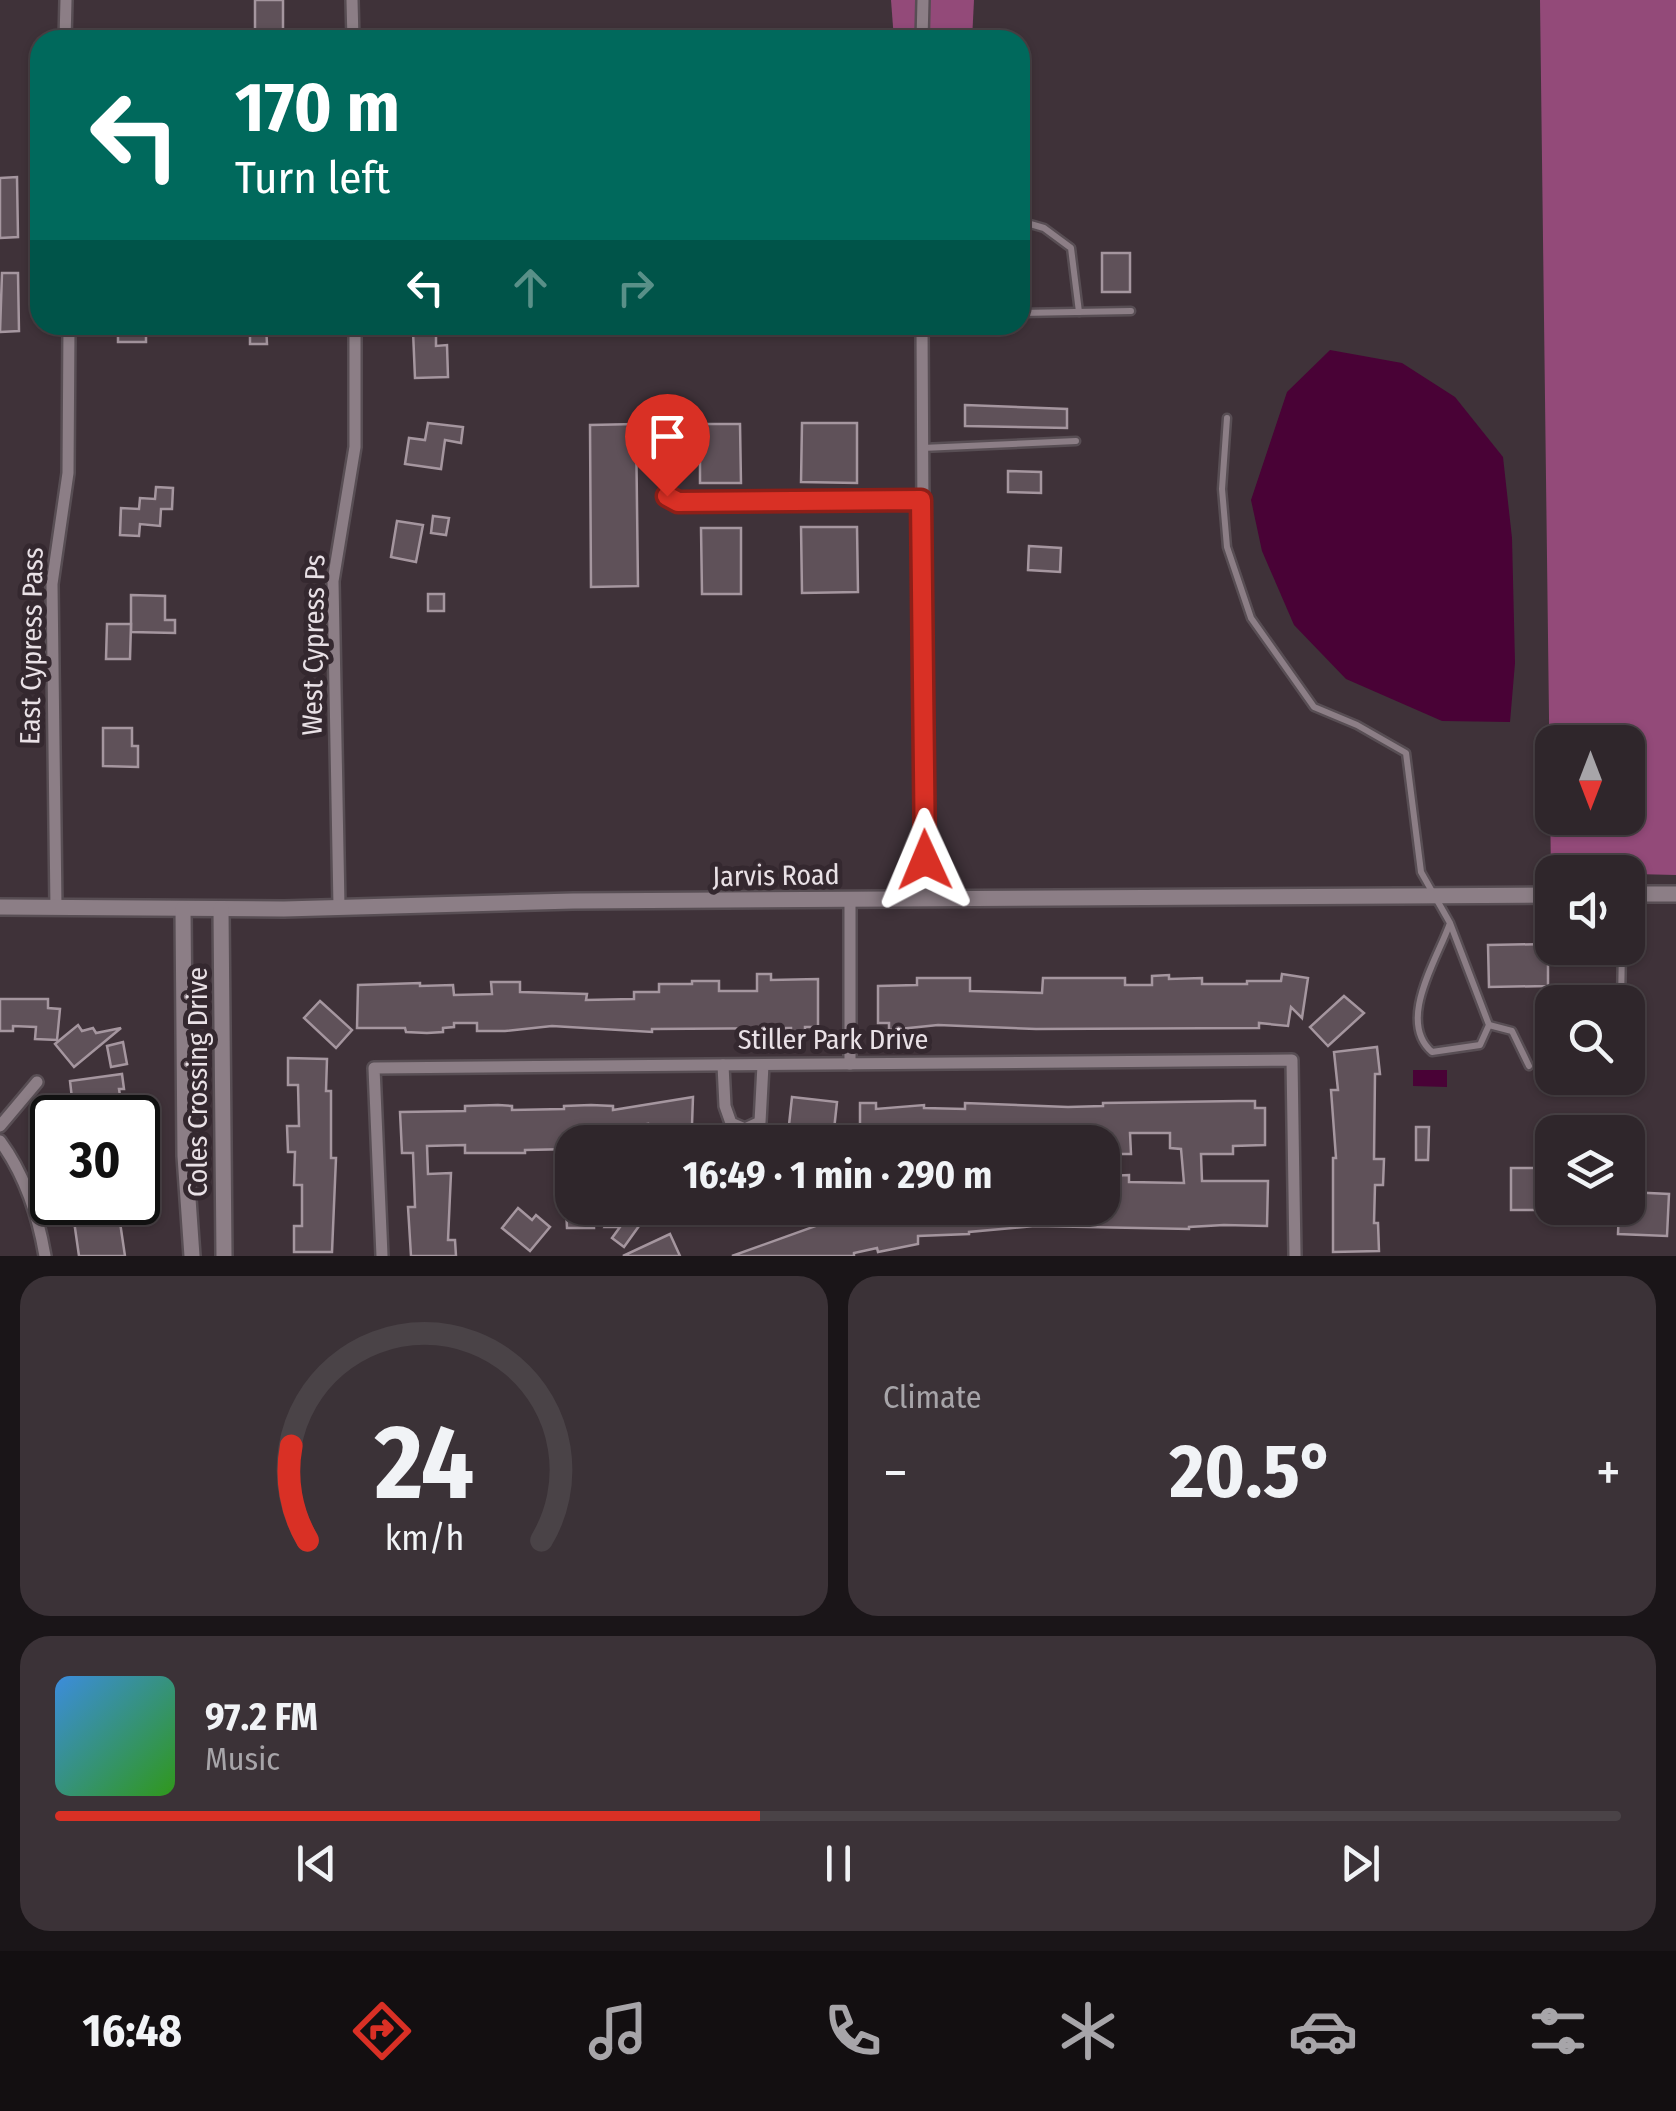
<!DOCTYPE html>
<html lang="en">
<head>
<meta charset="utf-8">
<style>
  body { margin:0; font-family:"Fira Sans Condensed",sans-serif; background:#3b3237; color:#f1f3f6; height:100vh; display:flex; flex-direction:column; font-size:38px; white-space:nowrap }
  * { box-sizing:border-box; margin:0 }
  p { font-size:32px; color:#a7a5a9 }
  .icon { flex:none; width:55px; height:55px; fill:none; stroke:currentColor; stroke-width:2; stroke-linecap:round; stroke-linejoin:round }
  .map { position:relative; height:1256px; overflow:hidden }
  .side { display:flex; flex-direction:column; gap:20px; padding:20px; background:#1a1518; flex:1 }
  .side>* { flex:none }
  .hud { position:absolute; left:30px; top:30px; width:1000px; height:305px; border-radius:30px; box-shadow:0 2px 8px #0004,0 0 0 2px #4a4347; background:#00695c; color:#fff; overflow:hidden }
  .needle { width:65px; rotate:180deg }
  .buttons { position:absolute; left:1535px; top:725px; display:grid; gap:20px }
  .buttons a { display:grid; place-items:center; width:110px; height:110px; border-radius:20px; background:#2f262b; box-shadow:0 2px 8px #0004,0 0 0 2px #4a4347; font-size:50px }
  .speed { position:absolute; left:30px; top:1095px; display:flex; gap:20px; font-size:50px; font-weight:700; text-align:center }
  .speed>* { display:grid; place-content:center; width:130px; height:130px; border-radius:50%; background:#2f262b; box-shadow:0 2px 8px #0004,0 0 0 2px #4a4347; line-height:1 }
  .speed .limit { border:5px solid #111; border-radius:15px; background:#fff; color:#111 }
  .pin { position:absolute; display:grid; place-items:center; width:85px; height:85px; color:#fff; margin:-102px -42px; border-radius:50% 50% 50% 0; rotate:-45deg; box-shadow:0 0 10px #0007 }
  .pin .icon { rotate:45deg }
  .me { position:absolute; width:110px; margin:-55px; rotate:359deg; stroke-linejoin:round; filter:drop-shadow(0 0 8px #0008) }
  .turn { display:flex; align-items:center; gap:35px; height:210px; padding:0 40px; font-size:45px }
  .turn .icon { width:130px; height:130px; stroke-width:2.5 }
  .turn b { display:block; font-size:70px; line-height:85px }
  .lanes { display:flex; align-items:center; height:95px; padding:0 40px; background:#0003; justify-content:center; gap:50px; direction:ltr }
  .lanes .off { opacity:.35 }
  .big { font-size:75px; font-weight:700; line-height:1.1 }
  .side .tile { flex:1; display:flex; flex-direction:column; justify-content:center; gap:15px; min-width:0; padding:0 35px; border-radius:30px; background:#3b3237 }
  .side .dial { align-items:center; gap:0 }
  .dial svg { height:260px; overflow:visible; fill:none; stroke:#4a4347; stroke-width:7; stroke-linecap:round; text-anchor:middle }
  .dial text { fill:#f1f3f6; stroke:none }
  .song { display:flex; align-items:center; gap:30px }
  .cover { width:120px; height:120px; border-radius:15px; background:linear-gradient(135deg,hsl(210 70% 55%),hsl(110 70% 35%)) }
  .played { height:10px; border-radius:5px; background:linear-gradient(90deg,#d93025 45%,#4a4347 45%) }
  .keys { display:flex; justify-content:space-around; direction:ltr }
  .heat { display:flex; justify-content:space-between; align-items:center; font-size:55px; direction:ltr }
  .side .tiles { flex:1; display:grid; gap:20px; grid-template-columns:1fr 1fr }
  .tile:last-child { grid-column:span 2 }
  .trip { position:absolute; left:555px; top:1125px; width:565px; height:100px; border-radius:30px; background:#2f262b; box-shadow:0 2px 8px #0004,0 0 0 2px #4a4347; font-weight:700; line-height:100px; text-align:center }
  .menu { display:flex; height:160px; justify-content:space-around; align-items:center; background:#130f11; color:#a7a5a9 }
  .menu .icon { width:70px; height:70px }
  .menu .selected { color:#d93025 }
  .menu b { font-size:45px; color:#f1f3f6 }
  .map>svg:first-child { display:block }
  .forest { fill:#934a79; fill-rule:evenodd }
  .water { fill:#490236 }
  .building { fill:#5f5159; stroke:#a5969f; stroke-width:2.5 }
  .lines { fill:none; stroke-linecap:round; stroke-linejoin:round }
  .service-casing { stroke:#584e54; stroke-width:11 }
  .minor-casing { stroke:#584e54; stroke-width:16 }
  .tertiary-casing { stroke:#584e54; stroke-width:20 }
  .service { stroke:#8c7e86; stroke-width:6 }
  .minor { stroke:#8c7e86; stroke-width:11 }
  .tertiary { stroke:#8c7e86; stroke-width:15 }
  .route-casing { stroke:#8d1f18; stroke-width:25 }
  .route { stroke:#d93025; stroke-width:18 }
  .labels { text-anchor:middle; stroke-width:10; stroke-linejoin:round; paint-order:stroke }
  .street-label { font-size:28px; fill:#e9e1e6; stroke:#34282f }
</style>
</head>
<body>
<div class="map">
<svg width="1676" height="1256" viewBox="0 0 1676 1256">
  <rect width="100%" height="100%" fill="#3f3239"/>
  <!-- forest -->
  <g class="forest">
    <polygon points="891,0 974,0 972,40 894,40"/>
    <path d="M1540,0H1676V875L1552,872L1551,876ZM1552,742H1628V818H1552Z"/>
  </g>
  <!-- water -->
  <g class="water">
    <polygon points="1330,350 1402,363 1455,397 1503,457 1512,538 1515,663 1510,722 1442,721 1346,679 1294,625 1262,551 1251,500 1287,392"/>
    <polygon points="1413,1070 1447,1070 1447,1087 1413,1086"/>
  </g>
  <!-- building -->
  <g class="building">
    <rect x="255" y="0" width="28" height="40"/>
    <polygon points="17,177 18,237 0,238 0,178"/>
    <rect x="1102" y="253" width="28" height="39"/>
    <polygon points="2,273 18,273 19,331 0,332"/>
    <rect x="118" y="325" width="28" height="17"/>
    <polygon points="250,325 266,325 267,344 250,344"/>
    <polygon points="413,331 436,331 436,346 447,345 448,377 415,378"/>
    <polygon points="965,405 1067,409 1067,428 965,426"/>
    <polygon points="428,423 463,427 461,443 445,440 441,469 405,464 409,438 425,440"/>
    <polygon points="802,423 857,423 857,483 801,482"/>
    <polygon points="636,424 638,586 591,587 590,425"/>
    <polygon points="700,424 740,424 741,483 700,483"/>
    <polygon points="1008,471 1041,472 1041,493 1008,492"/>
    <polygon points="156,487 173,488 172,509 161,509 160,526 140,524 139,536 120,535 121,508 139,509 140,498 155,499"/>
    <polygon points="433,516 449,518 446,535 431,533"/>
    <polygon points="397,521 423,525 416,562 391,557"/>
    <polygon points="801,527 857,527 858,592 802,593"/>
    <polygon points="701,528 741,528 741,594 702,594"/>
    <polygon points="1029,546 1061,548 1060,572 1028,570"/>
    <rect x="428" y="594" width="16" height="17"/>
    <polygon points="131,595 165,596 165,620 175,620 175,633 131,632"/>
    <polygon points="107,624 131,624 130,659 106,659"/>
    <polygon points="103,728 132,728 132,746 138,746 138,767 103,766"/>
    <polygon points="1548,944 1548,986 1489,987 1488,945"/>
    <polygon points="757,974 771,974 771,980 818,979 818,1027 805,1027 805,1032 791,1032 791,1028 652,1029 652,1032 552,1026 505,1031 477,1031 477,1023 454,1023 454,1027 443,1028 443,1032 427,1033 406,1032 405,1028 357,1028 358,985 420,983 420,986 453,985 454,995 492,994 491,982 520,982 520,992 587,994 586,1000 634,999 634,992 659,992 659,984 692,984 692,981 719,981 719,991 757,991"/>
    <polygon points="1282,974 1308,978 1302,1018 1291,1007 1288,1026 1259,1023 1259,1028 1036,1029 938,1025 889,1030 889,1023 878,1023 878,986 917,985 917,978 970,978 970,991 1042,993 1043,978 1125,978 1125,985 1152,985 1152,976 1169,975 1169,979 1202,978 1202,984 1247,984 1247,981 1281,981"/>
    <polygon points="1344,996 1364,1013 1328,1046 1310,1027"/>
    <polygon points="0,999 48,999 48,1008 60,1009 57,1040 35,1039 36,1027 13,1026 13,1031 0,1031"/>
    <polygon points="320,1001 352,1030 336,1048 304,1018"/>
    <polygon points="78,1025 82,1031 93,1028 96,1033 121,1028 74,1067 55,1044"/>
    <polygon points="123,1042 127,1064 111,1067 107,1046"/>
    <polygon points="1377,1047 1380,1074 1375,1074 1374,1159 1384,1159 1383,1185 1375,1185 1374,1223 1378,1223 1379,1251 1333,1252 1333,1158 1336,1158 1331,1090 1338,1090 1334,1052"/>
    <polygon points="288,1058 327,1059 326,1091 331,1091 331,1158 336,1158 332,1252 294,1252 294,1226 302,1226 302,1185 294,1185 295,1152 288,1152 287,1126 299,1126 298,1085 288,1085"/>
    <polygon points="122,1074 124,1089 119,1089 122,1109 74,1116 70,1081"/>
    <polygon points="693,1097 692,1125 649,1132 648,1124 626,1127 625,1142 572,1142 572,1149 525,1150 525,1153 465,1153 465,1145 427,1146 428,1174 451,1173 448,1240 455,1240 456,1256 411,1256 408,1207 415,1207 413,1153 402,1153 400,1112 465,1111 465,1106 498,1105 512,1106 512,1110 564,1109 564,1106 591,1105 613,1106 613,1110"/>
    <polygon points="792,1097 837,1102 834,1130 789,1125"/>
    <polygon points="1239,1101 1255,1101 1255,1108 1265,1108 1265,1145 1233,1146 1233,1154 1201,1154 1202,1181 1268,1181 1267,1226 1224,1225 1189,1227 1189,1229 1035,1226 969,1232 969,1234 918,1236 918,1244 878,1252 877,1248 854,1253 854,1256 732,1256 838,1218 837,1214 861,1209 864,1222 905,1212 904,1208 1108,1208 1108,1176 1129,1175 1129,1182 1184,1183 1181,1149 1170,1148 1170,1133 1130,1133 1131,1154 1103,1154 1103,1142 860,1142 860,1103 876,1103 876,1109 924,1105 924,1108 965,1109 965,1103 1068,1107 1103,1106 1103,1103"/>
    <polygon points="1416,1127 1429,1127 1428,1160 1416,1160"/>
    <rect x="1511" y="1168" width="30" height="42"/>
    <polygon points="1628,1192 1669,1194 1667,1236 1618,1234 1619,1208 1628,1208"/>
    <polygon points="87,1202 117,1202 125,1256 79,1256 74,1221 68,1221 66,1206"/>
    <polygon points="518,1208 532,1220 536,1215 550,1227 530,1251 502,1228"/>
    <polygon points="566,1208 593,1208 594,1228 567,1228"/>
    <polygon points="619,1208 627,1208 644,1219 624,1247 612,1238 620,1227 605,1227"/>
    <polygon points="670,1234 680,1256 623,1256"/>
  </g>
  <g class="lines">
    <defs>
      <g id="service">
        <polyline points="1020,221 1044,228 1071,248 1079,312"/>
        <polyline points="1020,313 1131,311"/>
        <path d="M1227,418L1222,489L1227,547L1251,618L1314,707L1357,725L1406,753L1421,872L1450,923L1489,1025L1480,1045L1432,1052C1396,1021 1438,958 1450,923"/>
        <polyline points="667,439 667,495 678,502 921,500"/>
        <polyline points="922,448 1076,441"/>
        <polyline points="1621,1002 1622,948"/>
        <polyline points="1489,1025 1512,1031 1529,1066"/>
      </g>
      <g id="minor">
        <polyline points="352,0 353,40"/>
        <polyline points="65,40 66,0"/>
        <polyline points="922,40 923,0"/>
        <polyline points="922,325 925,899"/>
        <polyline points="339,907 333,581 355,447 355,325"/>
        <polyline points="56,908 52,584 68,473 69,325"/>
        <polyline points="850,1064 850,899"/>
        <polyline points="723,1065 725,1106 731,1123 745,1129 760,1122 763,1065"/>
        <polyline points="0,1126 37,1082"/>
        <path d="M0,1141C25,1175 38,1215 45,1256"/>
        <polyline points="382,1256 374,1068 1292,1060 1295,1256"/>
      </g>
      <g id="tertiary">
        <polyline points="1628,894 1676,894"/>
        <polyline points="0,907 284,909 573,901 1552,895"/>
        <polyline points="183,909 185,1156 192,1256"/>
        <polyline points="221,909 224,1256"/>
      </g>
    </defs>
    <!-- service casing -->
    <use href="#service" class="service-casing"/>
    <!-- minor casing -->
    <use href="#minor" class="minor-casing"/>
    <!-- tertiary casing -->
    <use href="#tertiary" class="tertiary-casing"/>
    <!-- service -->
    <use href="#service" class="service"/>
    <!-- minor -->
    <use href="#minor" class="minor"/>
    <!-- tertiary -->
    <use href="#tertiary" class="tertiary"/>
  </g>
  <g class="lines">
    <defs>
      <polyline id="route" points="667,496 678,502 921,500 925,860"/>
    </defs>
    <!-- route casing -->
    <use href="#route" class="route-casing"/>
    <!-- route -->
    <use href="#route" class="route"/>
  </g>
  <g class="labels">
    <!-- street labels -->
    <g class="street-label">
      <text transform="translate(313 645) rotate(-89)" y="10">West Cypress Ps</text>
      <text transform="translate(31 646) rotate(-89)" y="10">East Cypress Pass</text>
      <text transform="translate(776 875) rotate(-1)" y="10">Jarvis Road</text>
      <text x="833" y="1049">Stiller Park Drive</text>
      <text transform="translate(197 1082) rotate(-90)" y="10">Coles Crossing Drive</text>
    </g>
  </g>
</svg>
<div class="buttons">
<a><svg class="needle" viewBox="-14 -14 28 28"><path d="M0-13l5 13h-10z" fill="#e53935"/><path d="M0 13l5-13h-10z" fill="#a7a5a9"/></svg></a>
<a><svg class="icon" aria-label="sound" viewBox="0 0 24 24"><path d="M4 9h4l5-4v14l-5-4H4zM17 9q2 3 0 6"/></svg></a>
<a><svg class="icon" aria-label="search" viewBox="0 0 24 24"><circle cx="10" cy="10" r="6"/><path d="M15 15l6 6"/></svg></a>
<a><svg class="icon" aria-label="layers" viewBox="0 0 24 24"><path d="M12 4l9 5-9 5-9-5zM3 14l9 5 9-5"/></svg></a>
</div>
<div class="speed"><div class="limit">30</div></div>
<div class="pin" style="left:667px;top:496px;background:#d93025"><svg class="icon" aria-label="arrive" viewBox="0 0 24 24"><path d="M6 21V4h12l-3 4 3 4H6"/></svg></div>
<svg class="me" style="left:925px;top:860px" viewBox="-20 -20 40 40"><path d="M0-17L14 15 0 8-14 15z" fill="#d93025" stroke="#fff" stroke-width="4"/></svg>
<div class="trip">16:49 · 1 min · 290 m</div>
<div class="hud">
<div class="turn"><svg class="icon" aria-label="left" viewBox="0 0 24 24"><path d="M17 20v-9H6M10 6l-5 5 5 5"/></svg><div><b>170 m</b>Turn left</div></div>
<div class="lanes"><svg class="icon" aria-label="left" viewBox="0 0 24 24"><path d="M17 20v-9H6M10 6l-5 5 5 5"/></svg><svg class="icon off" aria-label="ahead" viewBox="0 0 24 24"><path d="M12 20V5M6 11l6-6 6 6"/></svg><svg class="icon off" aria-label="right" viewBox="0 0 24 24"><path d="M7 20v-9h11M14 6l5 5-5 5"/></svg></div>
</div>
</div>
<section class="side">
<div class="tiles">
<div class="tile dial"><svg viewBox="0 0 100 80">
<path d="M14 69A42 42 0 1 1 86 69"/>
<path d="M14 69A42 42 0 0 1 9 40" stroke="#d93025"/>
<text x="50" y="56" font-size="32" font-weight="700">24</text>
<text x="50" y="72" font-size="11">km/h</text>
</svg></div>
<div class="tile"><p>Climate</p>
<div class="heat"><a>−</a><b class="big">20.5°</b><a>+</a></div>
</div>
<div class="tile">
<div class="song"><i class="cover"></i><div><b>97.2 FM</b><p>Music</p></div></div>
<div class="played"></div>
<div class="keys"><svg class="icon" aria-label="previous" viewBox="0 0 24 24"><path d="M18 5L8 12l10 7zM5 5v14"/></svg><svg class="icon" aria-label="pause" viewBox="0 0 24 24"><path d="M8 5v14M16 5v14"/></svg><svg class="icon" aria-label="next" viewBox="0 0 24 24"><path d="M6 5l10 7-10 7zM19 5v14"/></svg></div>
</div>
</div>
</section>
<nav class="menu">
<b>16:48</b>
<svg class="icon selected" aria-label="directions" viewBox="0 0 24 24"><path d="M12 3l9 9-9 9-9-9zM9 14v-3h6M13 9l2 2-2 2"/></svg>
<svg class="icon" aria-label="music" viewBox="0 0 24 24"><path d="M9 18V5l10-2v13"/><circle cx="6" cy="18" r="3"/><circle cx="16" cy="16" r="3"/></svg>
<svg class="icon" aria-label="phone" viewBox="0 0 24 24"><path d="M5 4h4l2 5-3 2q2 4 5 5l2-3 5 2v4C11 20 4 13 5 4z"/></svg>
<svg class="icon" aria-label="climate" viewBox="0 0 24 24"><path d="M12 3v18M4 7l16 10M4 17L20 7"/></svg>
<svg class="icon" aria-label="car" viewBox="0 0 24 24"><path d="M5 17H2v-5l4-1 3-4h7l3 4 3 1v5h-3M9 17h6M6 11h13"/><circle cx="7" cy="17" r="2"/><circle cx="17" cy="17" r="2"/></svg>
<svg class="icon" aria-label="filters" viewBox="0 0 24 24"><path d="M4 7h16M4 17h16"/><circle cx="9" cy="7" r="2"/><circle cx="15" cy="17" r="2"/></svg>
</nav>
</body>
</html>
